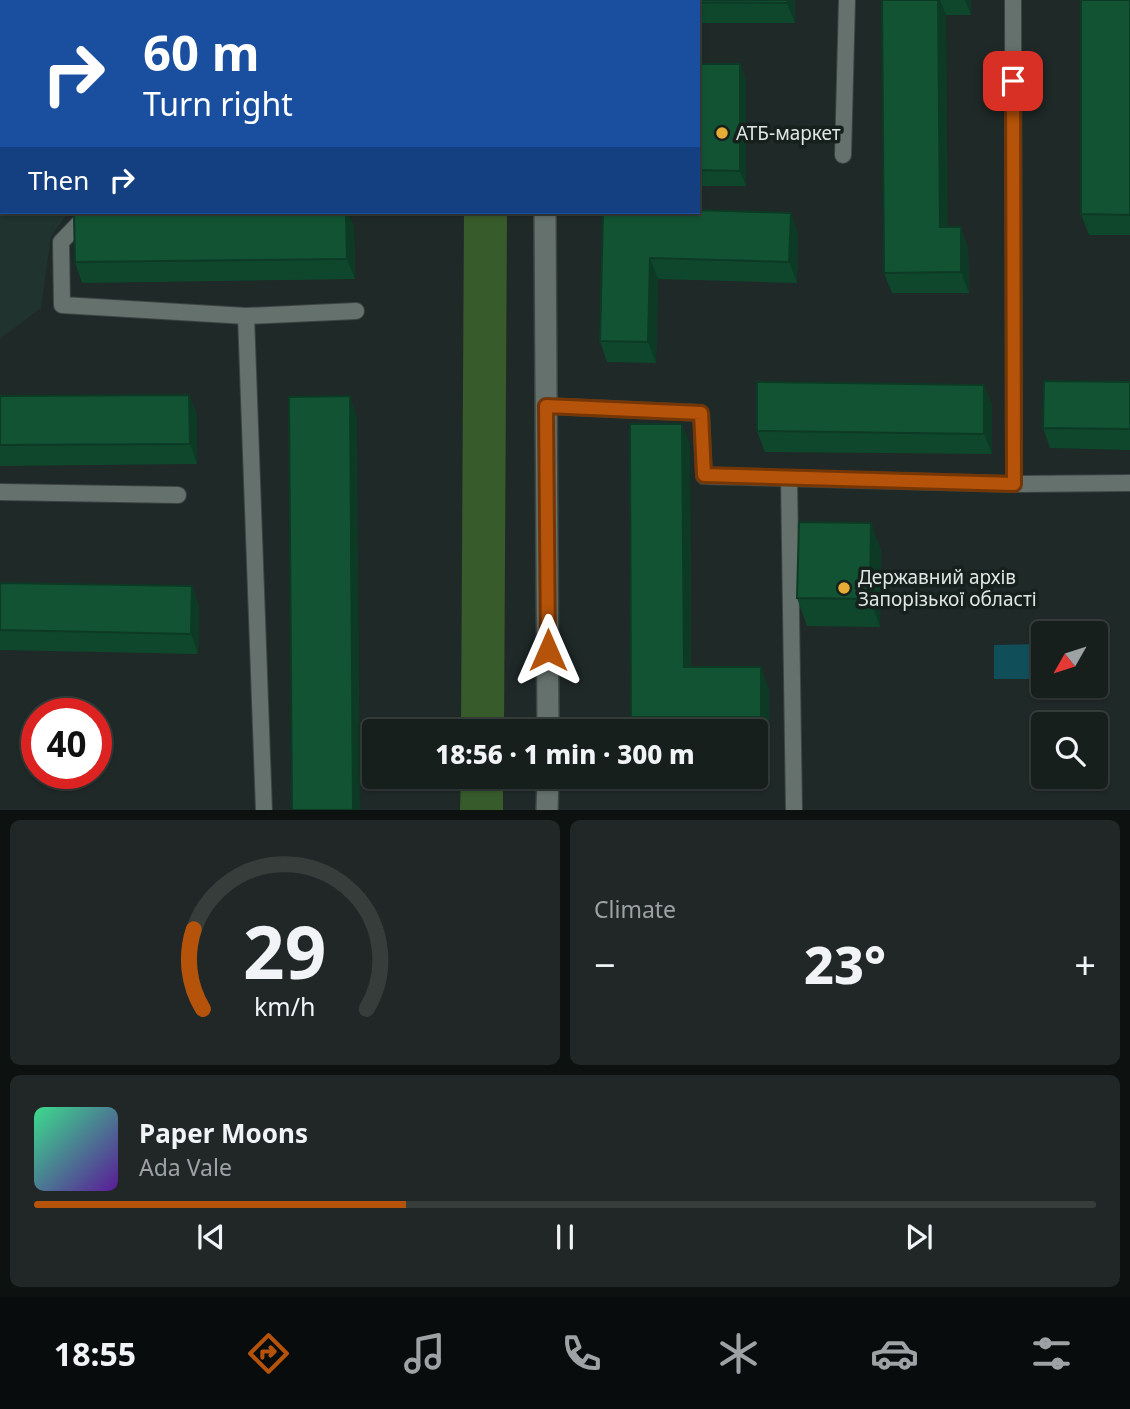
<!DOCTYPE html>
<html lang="en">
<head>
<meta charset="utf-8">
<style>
  body { margin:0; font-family:"Noto Sans",sans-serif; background:#202726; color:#f1f3f6; height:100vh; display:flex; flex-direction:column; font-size:26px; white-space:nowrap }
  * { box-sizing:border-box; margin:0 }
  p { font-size:23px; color:#9ea2a4 }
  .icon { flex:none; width:38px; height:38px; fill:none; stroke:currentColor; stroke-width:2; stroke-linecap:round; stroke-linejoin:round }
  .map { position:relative; height:810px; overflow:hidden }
  .details { display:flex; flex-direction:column; gap:10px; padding:10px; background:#0d1110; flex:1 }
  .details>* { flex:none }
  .hud { position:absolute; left:0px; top:0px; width:700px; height:214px; box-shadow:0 2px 5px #0004,0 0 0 2px #363d3b; background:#1a4fa0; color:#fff; overflow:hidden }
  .needle { width:46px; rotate:231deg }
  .fabs { position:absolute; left:1031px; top:621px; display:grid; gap:14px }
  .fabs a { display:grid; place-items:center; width:77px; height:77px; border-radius:7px; background:#171f1d; box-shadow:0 2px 5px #0004,0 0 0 2px #363d3b; font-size:35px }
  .speed { position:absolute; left:21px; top:698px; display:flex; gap:14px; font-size:35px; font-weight:700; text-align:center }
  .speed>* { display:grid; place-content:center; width:91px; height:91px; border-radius:50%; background:#171f1d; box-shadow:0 2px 5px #0004,0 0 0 2px #363d3b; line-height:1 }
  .speed .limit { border:10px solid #d22; background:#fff; color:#111 }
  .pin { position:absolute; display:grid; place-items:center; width:60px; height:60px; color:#fff; margin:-30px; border-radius:14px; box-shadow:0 4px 10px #0006 }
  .me { position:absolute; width:77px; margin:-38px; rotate:0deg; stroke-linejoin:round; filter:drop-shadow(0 0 5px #0008) }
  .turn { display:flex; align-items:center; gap:24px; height:147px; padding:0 28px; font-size:32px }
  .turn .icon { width:91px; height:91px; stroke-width:2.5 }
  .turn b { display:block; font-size:49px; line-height:60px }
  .then { display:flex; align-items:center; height:66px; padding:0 28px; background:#0003; gap:14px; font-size:26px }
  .big { font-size:52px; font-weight:800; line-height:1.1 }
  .details .tile { flex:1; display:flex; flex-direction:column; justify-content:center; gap:10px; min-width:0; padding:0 24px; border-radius:10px; background:#202726 }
  .details .dial { align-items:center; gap:0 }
  .dial svg { height:182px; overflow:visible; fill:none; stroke:#363d3b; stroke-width:7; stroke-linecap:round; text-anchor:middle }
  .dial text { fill:#f1f3f6; stroke:none }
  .song { display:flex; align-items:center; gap:21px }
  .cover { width:84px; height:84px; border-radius:10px; background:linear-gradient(135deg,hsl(150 70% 55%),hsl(270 70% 35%)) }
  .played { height:7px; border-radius:4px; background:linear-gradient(90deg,#b45309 35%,#363d3b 35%) }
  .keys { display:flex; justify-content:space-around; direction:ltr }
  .heat { display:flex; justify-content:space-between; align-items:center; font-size:38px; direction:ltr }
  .details .tiles { flex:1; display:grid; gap:10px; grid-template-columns:1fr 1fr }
  .tile:last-child { grid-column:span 2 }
  .trip { position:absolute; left:362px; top:719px; width:406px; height:70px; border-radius:7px; background:#171f1d; box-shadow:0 2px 5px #0004,0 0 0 2px #363d3b; font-weight:800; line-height:70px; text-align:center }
  .dock { display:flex; height:112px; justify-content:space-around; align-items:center; background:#090c0c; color:#9ea2a4 }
  .dock .icon { width:49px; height:49px }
  .dock .current { color:#b45309 }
  .dock b { font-size:32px; color:#f1f3f6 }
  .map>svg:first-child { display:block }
  .built { fill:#20332e }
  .green { fill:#385b2c }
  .water { fill:#104e5a }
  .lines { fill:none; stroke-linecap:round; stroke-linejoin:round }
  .lane-casing { stroke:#3c4543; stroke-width:18 }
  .secondary-casing { stroke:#3c4543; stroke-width:24 }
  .lane { stroke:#65716d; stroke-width:16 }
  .secondary { stroke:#65716d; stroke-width:21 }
  .wall { fill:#0f472d }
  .shaded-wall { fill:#0d3a24 }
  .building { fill:#125334; stroke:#0d3a24; stroke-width:2 }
  .route-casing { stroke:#753606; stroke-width:18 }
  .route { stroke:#b45309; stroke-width:12 }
  .poi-dot { fill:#e6ad36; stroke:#16201d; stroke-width:2.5 }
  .labels { text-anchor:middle; stroke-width:7; stroke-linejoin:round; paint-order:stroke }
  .poi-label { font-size:19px; fill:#e0e6e4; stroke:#16201d; text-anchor:start }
</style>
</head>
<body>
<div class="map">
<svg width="1130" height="811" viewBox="0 0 1130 811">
  <rect width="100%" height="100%" fill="#1f2927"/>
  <!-- built -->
  <polygon class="built" points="0,0 30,2 2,2 2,212 68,212 51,237 41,308 0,339"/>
  <!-- green -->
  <g class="green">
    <polygon points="464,212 507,212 504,731 461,731"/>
    <polygon points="461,777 503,777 503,810 460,810"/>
  </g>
  <!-- water -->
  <polygon class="water" points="1034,644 1034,679 994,679 994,645"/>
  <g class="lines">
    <defs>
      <g id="lane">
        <polyline points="1013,0 1014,484"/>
        <polyline points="71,2 71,0"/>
        <polyline points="843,155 847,0"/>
        <polyline points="90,212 61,242 62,305 246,316 356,311"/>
        <polyline points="246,316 264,811"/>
        <polyline points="546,406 701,413 704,476 1014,484 1130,483"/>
        <polyline points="789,478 794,811"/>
        <polyline points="0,492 178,495"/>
      </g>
      <g id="secondary">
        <polyline points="544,2 544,0"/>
        <polyline points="545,212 548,732"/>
        <polyline points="547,811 548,777"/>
      </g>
    </defs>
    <!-- lane casing -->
    <use href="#lane" class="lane-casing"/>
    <!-- secondary casing -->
    <use href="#secondary" class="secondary-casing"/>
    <!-- lane -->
    <use href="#lane" class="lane"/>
    <!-- secondary -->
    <use href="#secondary" class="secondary"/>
  </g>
  <!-- wall -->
  <g class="wall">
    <polygon points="608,0 795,0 795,23 698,23 698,2"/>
    <polygon points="882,0 971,0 971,15 946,15 947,227 968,248 969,293 892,293 884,273"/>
    <polygon points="1130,0 1130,235 1089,235 1081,214"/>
    <polygon points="698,64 740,64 746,80 746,186 698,186"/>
    <polygon points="603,212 791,213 798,233 797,283 658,279 656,363 607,362 600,341"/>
    <polygon points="354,226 355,279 82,283 75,262"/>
    <polygon points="1130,382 1130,450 1050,448 1043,428"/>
    <polygon points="984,385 992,405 992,454 765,452 757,431"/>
    <polygon points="189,395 197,415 197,464 0,466 0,396"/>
    <polygon points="682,424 690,445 691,667 769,688 769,738 756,738 756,732 637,732 631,717"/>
    <polygon points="871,523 881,551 880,627 807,626 797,598"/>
    <polygon points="0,583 192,586 199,607 198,654 0,650"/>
  </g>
  <!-- shaded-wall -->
  <g class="shaded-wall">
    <polygon points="787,0 795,0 795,23 787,3"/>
    <polygon points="938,0 940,0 946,15 948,248 940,227"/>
    <polygon points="965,0 971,0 971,15"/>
    <polygon points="740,64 746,80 746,186 740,171"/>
    <polygon points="346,212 348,212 354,226 355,279 347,259"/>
    <polygon points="791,213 798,233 797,283 789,262"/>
    <polygon points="961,227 968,248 969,293 961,272"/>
    <polygon points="650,258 658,279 656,363 648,342"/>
    <polygon points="984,385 992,405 992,454 984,434"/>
    <polygon points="189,395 197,415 197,464 190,444"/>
    <polygon points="350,396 357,417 360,810 353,810"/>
    <polygon points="682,424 690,445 691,688 684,667"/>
    <polygon points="871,523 881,551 880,627 870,599"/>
    <polygon points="192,586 199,607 198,654 191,634"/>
    <polygon points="761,667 769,688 769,738 761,717"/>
  </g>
  <!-- building -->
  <g class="building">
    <polygon points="81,0 346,0 346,1 81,2"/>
    <polygon points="608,0 787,0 787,3 608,2"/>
    <polygon points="882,0 938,0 940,227 961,227 961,272 884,273"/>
    <polygon points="1081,0 1130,0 1130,215 1081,214"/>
    <polygon points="698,64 740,64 740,171 698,170"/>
    <polygon points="698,210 791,213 789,262 650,258 648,342 600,341 603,212 698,212"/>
    <polygon points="77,212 346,212 347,259 75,262 74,215"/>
    <polygon points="1044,381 1130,382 1130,429 1043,428"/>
    <polygon points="757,382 984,385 984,434 757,431"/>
    <polygon points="189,395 190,444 0,445 0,396"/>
    <polygon points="350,396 353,810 292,810 289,397"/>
    <polygon points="630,424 682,424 684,667 761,667 761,717 631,717"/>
    <polygon points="799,522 871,523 870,599 797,598"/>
    <polygon points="0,583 192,586 191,634 0,630"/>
  </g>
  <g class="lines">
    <defs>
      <polyline id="route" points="548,650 546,406 701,413 704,475 1014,484 1013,81"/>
    </defs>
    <!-- route casing -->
    <use href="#route" class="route-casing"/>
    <!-- route -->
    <use href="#route" class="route"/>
  </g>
  <!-- markers -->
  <g class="poi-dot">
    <circle cx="722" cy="133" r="7"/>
    <circle cx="844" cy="588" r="7"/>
  </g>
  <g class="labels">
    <!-- poi labels -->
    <g class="poi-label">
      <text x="736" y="140">АТБ-маркет</text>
      <text x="858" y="584">Державний архів<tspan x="858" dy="22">Запорізької області</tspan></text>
    </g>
  </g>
</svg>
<div class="fabs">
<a><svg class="needle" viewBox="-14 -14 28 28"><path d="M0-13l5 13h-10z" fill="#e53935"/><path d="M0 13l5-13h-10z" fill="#9ea2a4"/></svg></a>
<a><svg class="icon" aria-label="search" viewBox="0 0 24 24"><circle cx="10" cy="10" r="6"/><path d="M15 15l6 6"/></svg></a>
</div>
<div class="speed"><div class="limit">40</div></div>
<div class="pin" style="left:1013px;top:81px;background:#d93025"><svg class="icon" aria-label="arrive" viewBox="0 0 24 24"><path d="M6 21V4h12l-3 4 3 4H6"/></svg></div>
<svg class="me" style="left:548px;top:650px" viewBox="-20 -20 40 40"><path d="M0-17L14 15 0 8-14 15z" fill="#b45309" stroke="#fff" stroke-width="4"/></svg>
<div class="trip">18:56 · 1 min · 300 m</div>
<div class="hud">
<div class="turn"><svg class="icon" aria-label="right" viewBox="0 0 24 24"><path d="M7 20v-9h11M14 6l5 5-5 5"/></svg><div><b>60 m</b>Turn right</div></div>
<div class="then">Then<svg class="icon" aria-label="right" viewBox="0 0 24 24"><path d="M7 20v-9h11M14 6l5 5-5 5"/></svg></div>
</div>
</div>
<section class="details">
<div class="tiles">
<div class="tile dial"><svg viewBox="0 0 100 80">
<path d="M14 69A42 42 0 1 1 86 69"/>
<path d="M14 69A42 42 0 0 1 10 34" stroke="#b45309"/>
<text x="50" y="56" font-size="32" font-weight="700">29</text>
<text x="50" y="72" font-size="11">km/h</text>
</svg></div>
<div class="tile"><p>Climate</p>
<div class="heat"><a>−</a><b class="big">23°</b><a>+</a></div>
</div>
<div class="tile">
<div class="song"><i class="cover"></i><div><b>Paper Moons</b><p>Ada Vale</p></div></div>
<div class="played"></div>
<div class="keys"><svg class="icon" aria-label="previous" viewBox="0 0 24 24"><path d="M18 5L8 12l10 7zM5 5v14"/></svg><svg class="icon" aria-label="pause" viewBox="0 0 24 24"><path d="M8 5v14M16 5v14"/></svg><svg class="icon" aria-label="next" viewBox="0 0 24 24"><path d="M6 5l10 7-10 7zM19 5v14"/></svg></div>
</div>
</div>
</section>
<nav class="dock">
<b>18:55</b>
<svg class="icon current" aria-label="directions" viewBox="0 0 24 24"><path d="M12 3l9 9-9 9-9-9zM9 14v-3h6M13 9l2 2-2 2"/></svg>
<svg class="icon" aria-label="music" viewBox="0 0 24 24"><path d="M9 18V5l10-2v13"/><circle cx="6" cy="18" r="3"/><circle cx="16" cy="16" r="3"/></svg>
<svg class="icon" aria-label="phone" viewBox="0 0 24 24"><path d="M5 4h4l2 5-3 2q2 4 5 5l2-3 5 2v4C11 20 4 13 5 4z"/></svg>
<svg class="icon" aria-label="climate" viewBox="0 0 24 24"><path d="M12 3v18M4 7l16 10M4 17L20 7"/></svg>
<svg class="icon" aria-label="car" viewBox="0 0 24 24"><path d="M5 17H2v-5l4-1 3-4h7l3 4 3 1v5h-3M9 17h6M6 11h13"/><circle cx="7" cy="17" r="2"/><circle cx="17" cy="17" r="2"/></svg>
<svg class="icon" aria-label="filters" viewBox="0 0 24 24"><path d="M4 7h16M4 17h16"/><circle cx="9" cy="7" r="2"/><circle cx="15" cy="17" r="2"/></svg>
</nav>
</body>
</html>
